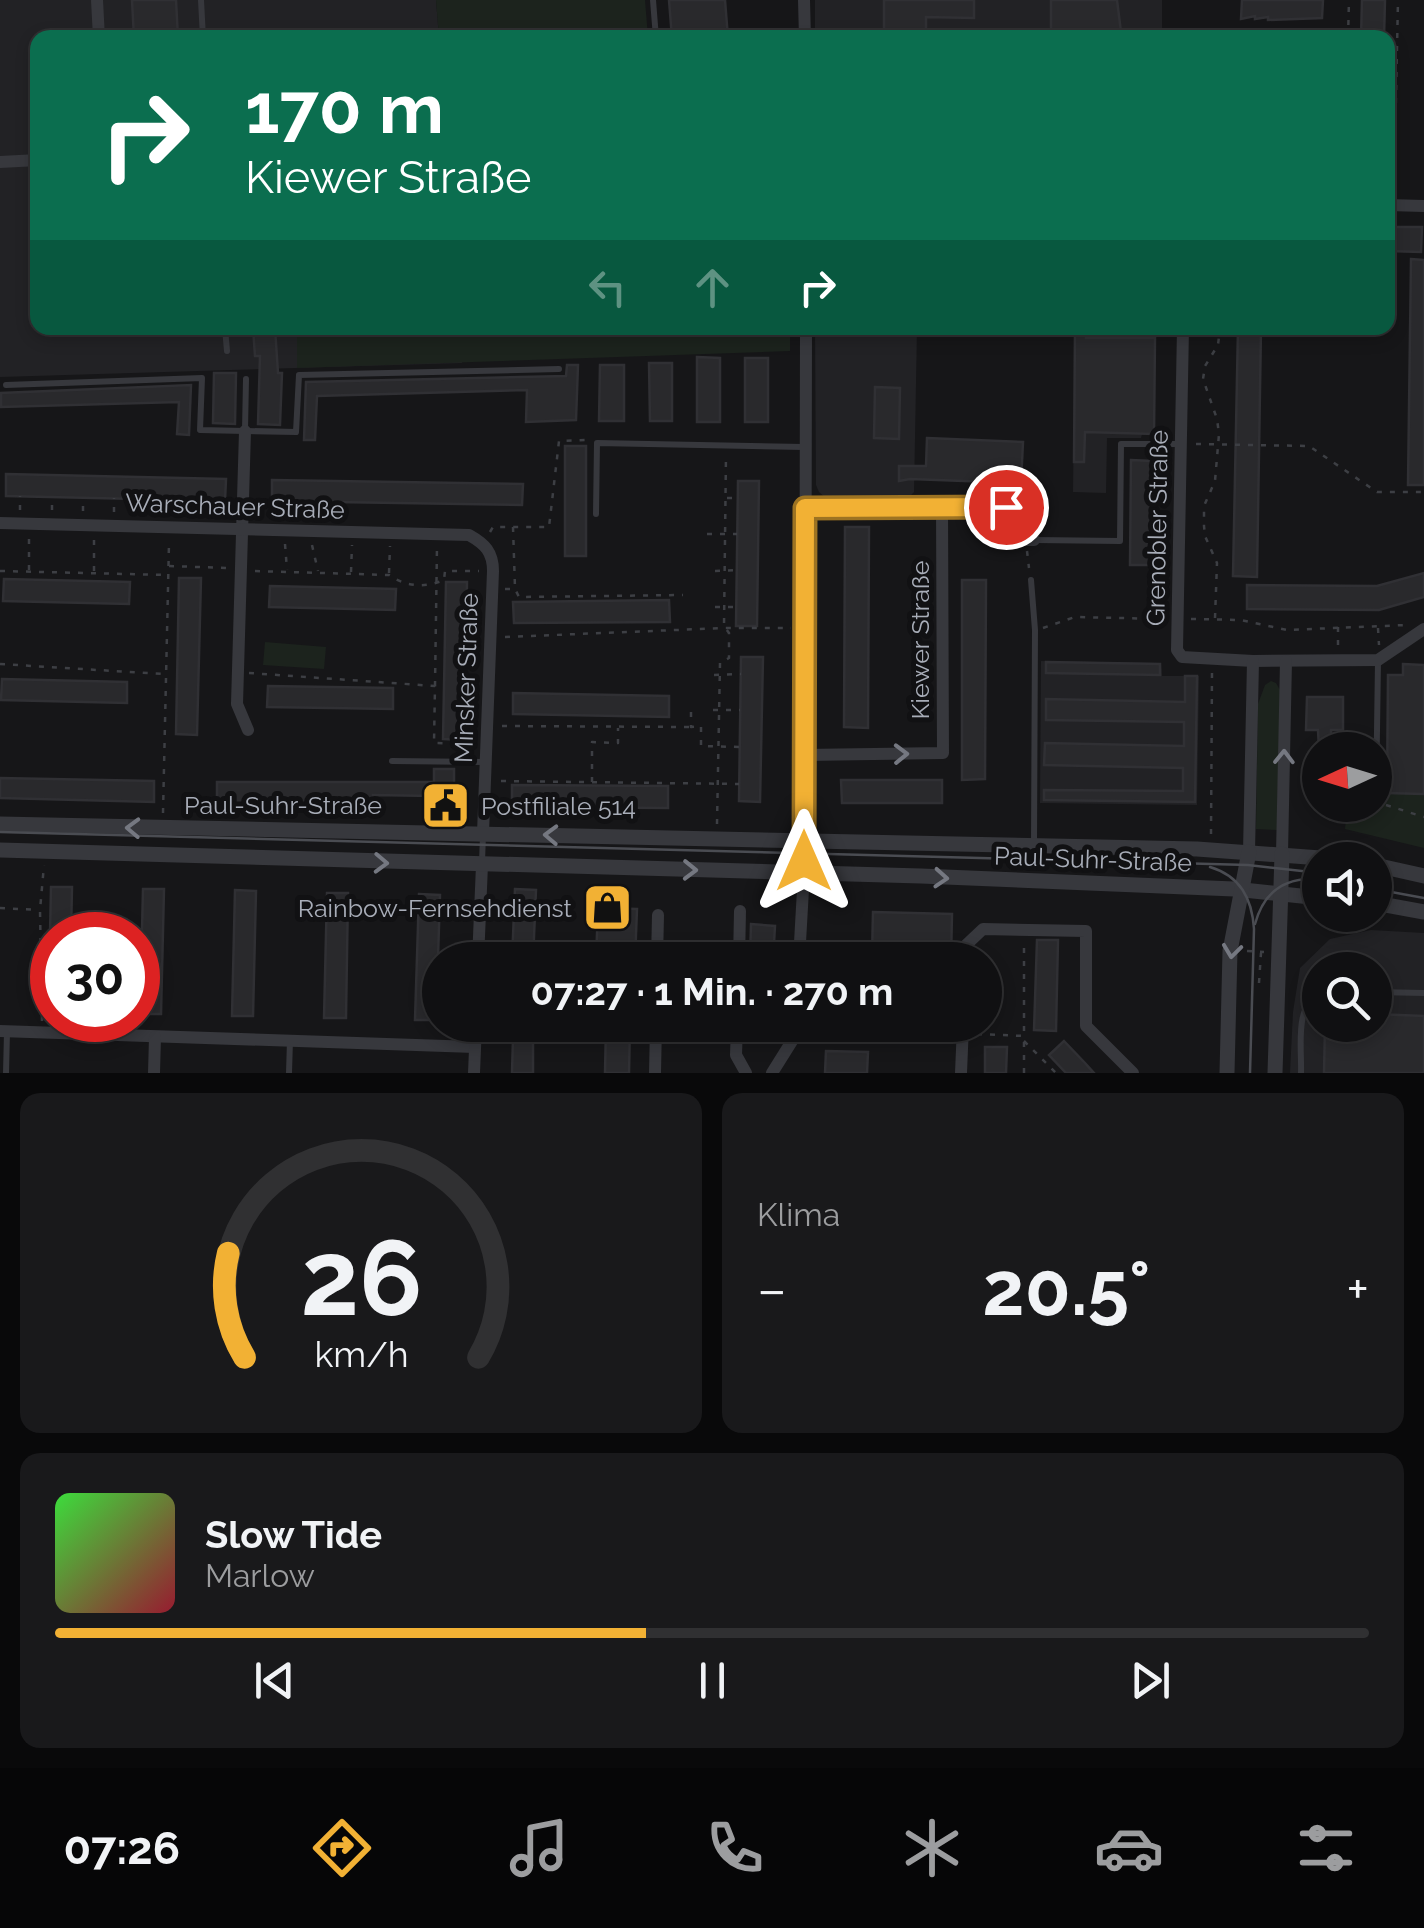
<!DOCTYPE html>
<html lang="de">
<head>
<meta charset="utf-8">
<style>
  body { margin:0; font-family:Raleway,sans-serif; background:#19191b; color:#f1f3f6; height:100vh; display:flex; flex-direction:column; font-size:38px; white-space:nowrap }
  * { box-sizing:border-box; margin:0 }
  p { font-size:32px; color:#9c9d9f }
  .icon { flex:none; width:55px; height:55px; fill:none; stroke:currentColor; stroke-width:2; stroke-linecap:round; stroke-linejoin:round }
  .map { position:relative; height:1073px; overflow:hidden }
  .sheet { display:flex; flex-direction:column; gap:20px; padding:20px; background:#09090a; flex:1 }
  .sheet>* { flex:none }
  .banner { position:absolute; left:30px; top:30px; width:1365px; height:305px; border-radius:20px; box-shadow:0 5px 15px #0003,0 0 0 2px #303032; background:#0b6e4f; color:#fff; overflow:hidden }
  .needle { width:65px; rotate:266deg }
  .buttons { position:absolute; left:1302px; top:732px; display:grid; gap:20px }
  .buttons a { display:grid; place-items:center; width:90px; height:90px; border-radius:50%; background:#101012; box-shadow:0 5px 15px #0003,0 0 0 2px #303032; font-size:50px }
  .speed { position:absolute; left:30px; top:912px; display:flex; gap:20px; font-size:50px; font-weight:700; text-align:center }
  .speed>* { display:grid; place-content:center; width:130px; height:130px; border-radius:50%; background:#101012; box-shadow:0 5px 15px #0003,0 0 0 2px #303032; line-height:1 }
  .speed .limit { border:15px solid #d22; background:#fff; color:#111 }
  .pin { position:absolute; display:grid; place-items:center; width:85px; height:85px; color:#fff; margin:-42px; border:5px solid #fff; border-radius:50%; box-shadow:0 2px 10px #0007 }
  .me { position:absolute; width:110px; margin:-55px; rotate:0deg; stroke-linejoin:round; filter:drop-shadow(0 0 8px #0008) }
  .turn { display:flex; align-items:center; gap:35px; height:210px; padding:0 50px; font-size:45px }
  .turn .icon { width:130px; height:130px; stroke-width:2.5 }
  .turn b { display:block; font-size:70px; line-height:85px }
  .lanes { display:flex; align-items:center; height:95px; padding:0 50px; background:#0003; justify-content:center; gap:50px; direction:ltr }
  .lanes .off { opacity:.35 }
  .big { font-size:75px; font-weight:700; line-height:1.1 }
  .sheet .card { flex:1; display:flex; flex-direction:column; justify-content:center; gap:15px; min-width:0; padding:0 35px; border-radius:20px; background:#19191b }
  .sheet .dial { align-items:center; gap:0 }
  .dial svg { height:260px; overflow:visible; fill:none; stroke:#303032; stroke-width:7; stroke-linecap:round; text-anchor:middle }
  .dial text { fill:#f1f3f6; stroke:none }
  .song { display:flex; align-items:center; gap:30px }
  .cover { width:120px; height:120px; border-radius:15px; background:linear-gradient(135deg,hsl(120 70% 55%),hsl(350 70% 35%)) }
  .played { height:10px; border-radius:5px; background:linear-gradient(90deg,#f2b134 45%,#303032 45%) }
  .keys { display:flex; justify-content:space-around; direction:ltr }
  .heat { display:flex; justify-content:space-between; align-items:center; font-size:55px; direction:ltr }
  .sheet .tiles { flex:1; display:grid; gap:20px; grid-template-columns:1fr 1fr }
  .card:last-child { grid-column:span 2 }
  .trip { position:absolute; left:422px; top:942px; width:580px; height:100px; border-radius:50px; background:#101012; box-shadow:0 5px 15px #0003,0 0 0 2px #303032; font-weight:700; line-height:100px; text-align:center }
  .menu { display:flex; height:160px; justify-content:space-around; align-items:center; background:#060607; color:#9c9d9f }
  .menu .icon { width:70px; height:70px }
  .menu .current { color:#f2b134 }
  .menu b { font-size:45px; color:#f1f3f6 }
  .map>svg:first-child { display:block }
  .built { fill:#222225; fill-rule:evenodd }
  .green { fill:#1c231d }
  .building { fill:#29292c; stroke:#303034; stroke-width:2.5 }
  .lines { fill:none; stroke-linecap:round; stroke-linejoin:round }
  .path { stroke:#3d3f44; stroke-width:2.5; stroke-dasharray:5 8; stroke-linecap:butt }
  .service { stroke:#37383d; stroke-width:6 }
  .minor { stroke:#37383d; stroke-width:12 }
  .tertiary { stroke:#37383d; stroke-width:15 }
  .tram { stroke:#4a4c52; stroke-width:2.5 }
  .oneway { stroke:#757881 }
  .route-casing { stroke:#9d7322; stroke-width:25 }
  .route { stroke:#f2b134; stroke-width:18 }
  .labels { text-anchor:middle; stroke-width:10; stroke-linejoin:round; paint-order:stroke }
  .street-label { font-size:25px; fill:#a8adb8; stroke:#111113 }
  .poi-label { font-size:25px; fill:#a8adb8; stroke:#111113; text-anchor:start }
</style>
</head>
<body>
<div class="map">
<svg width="1424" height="1073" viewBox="0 0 1424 1073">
  <rect width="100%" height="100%" fill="#161618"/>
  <!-- built -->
  <g class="built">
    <polygon points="0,0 436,0 439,37 38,38 38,328 459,328 462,363 0,377"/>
    <rect x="815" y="0" width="347" height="37"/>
    <polygon points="815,328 917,328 914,492 909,497 901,500 827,499 819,492 816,485"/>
    <polygon points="1075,328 1155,328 1154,434 1142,434 1141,438 1107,438 1106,493 1073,492"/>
    <polygon points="1041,661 1161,663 1162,676 1199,676 1197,805 1040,803"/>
    <path d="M1371,930L1424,933V1073H1290L1293,1012L1300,968L1330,939ZM1320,970H1375V1025H1320Z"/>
  </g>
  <!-- green -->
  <g class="green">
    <polygon points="436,0 645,0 648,37 439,37"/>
    <polygon points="297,328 790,328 790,351 297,368"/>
    <polygon points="265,642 326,647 324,669 263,665"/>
    <polygon points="1271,681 1276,683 1280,690 1277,830 1256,829 1258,704 1265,685"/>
    <path d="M1387,793L1424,794V848L1345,829L1346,819L1340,818C1352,806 1368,805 1384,805Z"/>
  </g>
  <!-- building -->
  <g class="building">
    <polygon points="132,0 176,0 178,38 134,38"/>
    <polygon points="669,0 725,0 728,38 672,38"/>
    <polygon points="884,0 974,0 974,18 926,17 926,38 884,38"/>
    <polygon points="1051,0 1117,0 1121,32 1116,32 1116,38 1051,38"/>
    <polygon points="1242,0 1323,0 1322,18 1268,20 1268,17 1255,19 1255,16 1241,19"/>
    <polygon points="1362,0 1385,0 1384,38 1361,38"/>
    <polygon points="1388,227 1422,227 1421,252 1388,251"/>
    <polygon points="1411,259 1424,260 1424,485 1408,485"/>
    <polygon points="253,328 275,328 278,373 282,373 280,425 258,424 260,356 255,356"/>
    <polygon points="1075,328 1086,328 1086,338 1155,338 1154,434 1085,432 1084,462 1074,462"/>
    <polygon points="1238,328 1261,328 1257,577 1233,576"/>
    <polygon points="697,357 720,358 720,422 697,422"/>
    <rect x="745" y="358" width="23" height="64"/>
    <polygon points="649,363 672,363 672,421 650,421"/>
    <polygon points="567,365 578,365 576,420 526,422 527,390 317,396 315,440 304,440 306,382 566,376"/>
    <polygon points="600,365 624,365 624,421 599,421"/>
    <polygon points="214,373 236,373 235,424 213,423"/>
    <polygon points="191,385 189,435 177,434 179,402 1,407 1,393"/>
    <polygon points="875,387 900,388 899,439 874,438"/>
    <polygon points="927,438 1023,442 1021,483 910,479 899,481 899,466 926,466"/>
    <rect x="565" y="446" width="21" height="110"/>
    <polygon points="1131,460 1152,461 1151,565 1130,565"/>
    <polygon points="6,474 226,479 225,501 6,496"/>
    <polygon points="272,480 523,484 522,505 272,501"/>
    <polygon points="738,481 759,481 757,626 736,626"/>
    <polygon points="845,527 869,527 868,728 844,727"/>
    <polygon points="1424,573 1424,597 1379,610 1247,609 1247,585 1377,586"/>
    <polygon points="179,578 201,578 197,735 176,734"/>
    <polygon points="4,579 130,582 129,604 3,601"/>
    <polygon points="962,580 986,580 985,779 962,780"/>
    <polygon points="446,582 467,582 464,740 443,739"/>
    <polygon points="270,586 396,589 395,610 269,607"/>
    <polygon points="669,600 670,622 514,623 513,602"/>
    <polygon points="741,657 763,657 760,802 739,801"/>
    <polygon points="1046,662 1160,664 1160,675 1046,673"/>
    <polygon points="1403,664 1424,665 1424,794 1387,793 1388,675 1403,675"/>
    <polygon points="1185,676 1197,676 1195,802 1044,800 1044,790 1183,791 1183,768 1044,765 1045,743 1184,746 1184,722 1046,720 1046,699 1185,702"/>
    <polygon points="2,679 127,682 127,703 1,700"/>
    <polygon points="268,686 393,688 393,709 267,707"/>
    <polygon points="513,693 669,696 669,717 513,714"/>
    <polygon points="1307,697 1343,697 1343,730 1331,730 1331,750 1319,750 1318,730 1306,730"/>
    <polygon points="434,769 454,769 454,809 434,808 434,796 373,795 373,804 217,804 217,782 434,782"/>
    <polygon points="0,778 154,781 154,802 0,798"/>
    <polygon points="841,780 942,780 942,803 842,803"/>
    <polygon points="512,785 668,786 668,808 512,807"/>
    <polygon points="51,887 72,887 71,935 50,935"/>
    <polygon points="143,889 164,889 161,1014 140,1014"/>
    <polygon points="515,889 536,890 533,960 512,960"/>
    <polygon points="235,890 256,891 253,1016 232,1016"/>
    <polygon points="327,893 348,893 346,1018 324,1018"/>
    <polygon points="419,894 440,895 436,1020 415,1020"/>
    <polygon points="598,908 637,909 635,960 596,960"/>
    <polygon points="873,912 952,914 951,960 880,960 880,955 872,955"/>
    <polygon points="751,924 775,926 773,960 750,960"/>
    <polygon points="1037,940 1058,940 1056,1031 1034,1030"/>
    <polygon points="1375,1014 1424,1016 1424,1073 1324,1073 1325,1025 1375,1025"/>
    <polygon points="606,1025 630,1025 629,1073 605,1073"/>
    <polygon points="513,1038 533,1038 533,1073 512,1073"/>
    <polygon points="1064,1041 1085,1063 1094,1073 1066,1073 1049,1055"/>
    <polygon points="985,1047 1007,1047 1006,1073 985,1073"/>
    <polygon points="826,1051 868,1052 867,1073 825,1073"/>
  </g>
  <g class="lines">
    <!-- path -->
    <g class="path">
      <polyline points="1348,38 1349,0"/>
      <polyline points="1394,194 1398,0"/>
      <polyline points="1196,444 1309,446 1377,492 1424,492"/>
      <polyline points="727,498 738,498"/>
      <polyline points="20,510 20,496"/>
      <polyline points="52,510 52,497"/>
      <polyline points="83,511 83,498"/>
      <polyline points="114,512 114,498"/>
      <polyline points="176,512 177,500"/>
      <polyline points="209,512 209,500"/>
      <polyline points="145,513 146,499"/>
      <polyline points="513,527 515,588"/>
      <polyline points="490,532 493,527 549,527 559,441 586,440"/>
      <polyline points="707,534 737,534"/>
      <polyline points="285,544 287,570"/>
      <polyline points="312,545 318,571"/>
      <polyline points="1027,551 1029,568"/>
      <polyline points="169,566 227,568"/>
      <polyline points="29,570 29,538"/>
      <polyline points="0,571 168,575"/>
      <polyline points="94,571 94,539"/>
      <path d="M255,571L389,575C406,587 425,588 444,580L445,571H479"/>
      <polyline points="715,571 737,570"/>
      <polyline points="351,572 352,545"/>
      <polyline points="389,573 390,546"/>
      <polyline points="505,589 515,589 519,597 683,595"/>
      <polyline points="715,607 736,607"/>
      <polyline points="1215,618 1217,563 1205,536 1204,526 1204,506 1215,481 1219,434 1217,419 1203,379 1205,366 1218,345 1220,328"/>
      <polyline points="1191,619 1241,620 1287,630 1406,625"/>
      <polyline points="1338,627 1338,649"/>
      <polyline points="1043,628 1075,617 1163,619"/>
      <polyline points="1378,628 1379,645"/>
      <polyline points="505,637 725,628 791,628"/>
      <polyline points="0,664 163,674"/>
      <polyline points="249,673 435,686 434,743 473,744"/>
      <polyline points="714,675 741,674"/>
      <polyline points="435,686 437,546"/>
      <polyline points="713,710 740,710"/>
      <polyline points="691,712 691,727 701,726 701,746 740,747"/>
      <polyline points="502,726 691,727"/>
      <polyline points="501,781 739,784"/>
      <polyline points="592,782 592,742 618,743 618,728"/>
      <polyline points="1386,805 1424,817"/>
      <polyline points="163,813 169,543"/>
      <polyline points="717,824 720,663 729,658 729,633 724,626 726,454"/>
      <polyline points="1211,834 1212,672"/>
      <polyline points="0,908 39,910"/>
      <polyline points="1247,951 1264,952"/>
      <polyline points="1259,983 1261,953"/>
      <polyline points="42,1021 40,910 44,865"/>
      <polyline points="812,1028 949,1033"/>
      <polyline points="977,1034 1024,1036 1024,941"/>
      <polyline points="1024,1041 1056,1073"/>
      <polyline points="1024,1073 1024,1042"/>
    </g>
    <!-- service -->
    <g class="service">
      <polyline points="201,0 203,38"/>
      <polyline points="653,0 656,38"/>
      <polyline points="225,328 227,351"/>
      <polyline points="6,385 202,378 200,430 296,432 299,375 559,369"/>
      <polyline points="245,430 246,379"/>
      <polyline points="596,514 597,443 804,447"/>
      <polyline points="1035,540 1120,541 1121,444 1180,444"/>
      <polyline points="1031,580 1035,630 1034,844"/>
      <polyline points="392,761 484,762"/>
      <polyline points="1376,800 1378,661"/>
      <polyline points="482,862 483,835"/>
      <polyline points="1375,992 1424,993"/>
      <polyline points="6,1073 7,1032"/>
      <polyline points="289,1073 290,1040"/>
      <path d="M1301,1073C1302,1048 1294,1005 1320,994"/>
    </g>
    <!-- minor -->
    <g class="minor">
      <polyline points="97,0 99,38"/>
      <polyline points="804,0 805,38"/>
      <polyline points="0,162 38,160"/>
      <polyline points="1388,205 1424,206"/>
      <polyline points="1183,328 1177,650 1182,657 1253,661 1378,660 1424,629"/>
      <polyline points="245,431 237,704 248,730"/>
      <polyline points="805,508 1006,507 1015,540 1034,540"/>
      <path d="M0,523L469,535C485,544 493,552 493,571L483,833"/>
      <polyline points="804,755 943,753 942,508"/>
      <polyline points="1249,852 1253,661"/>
      <polyline points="1282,854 1286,661"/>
      <polyline points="478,960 482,865"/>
      <polyline points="657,960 658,915"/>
      <polyline points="739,960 740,911"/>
      <polyline points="799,960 805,854 806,328"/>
      <polyline points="965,960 965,946 983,929 1086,931 1086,1026 1133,1073"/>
      <polyline points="737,1025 736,1055 746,1073"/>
      <polyline points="0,1031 475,1047"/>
      <polyline points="154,1073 155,1037"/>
      <polyline points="474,1073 476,1025"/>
      <polyline points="655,1073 656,1025"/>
      <polyline points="772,1073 792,1041 797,1025"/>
      <polyline points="961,1073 963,1025"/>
    </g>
    <!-- tertiary -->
    <g class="tertiary">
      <polyline points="0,824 1197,849 1348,860"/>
      <polyline points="0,850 921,876 1234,889 1320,898"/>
      <polyline points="1375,865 1424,876"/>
      <polyline points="1375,903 1424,912"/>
      <polyline points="1227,1073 1230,951 1249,852"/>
      <polyline points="1275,1073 1282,854"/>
    </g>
    <!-- tram -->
    <g class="tram">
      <polyline points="0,832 1248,865 1320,873"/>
      <path d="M1210,867C1240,876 1252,898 1254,929L1250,1073"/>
      <polyline points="1375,889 1424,898"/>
      <path d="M1255,924C1263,895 1281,879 1311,879"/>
    </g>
  </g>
  <!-- one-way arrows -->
  <defs><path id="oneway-chevron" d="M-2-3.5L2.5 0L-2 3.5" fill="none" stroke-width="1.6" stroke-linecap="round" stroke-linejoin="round" transform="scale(2.5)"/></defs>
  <g class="oneway">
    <use href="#oneway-chevron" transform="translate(901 754) rotate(-1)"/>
    <use href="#oneway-chevron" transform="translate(1284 757) rotate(-89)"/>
    <use href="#oneway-chevron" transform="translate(133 828) rotate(-178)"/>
    <use href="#oneway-chevron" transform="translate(551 835) rotate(-178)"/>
    <use href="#oneway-chevron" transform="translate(381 863) rotate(2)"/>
    <use href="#oneway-chevron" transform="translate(690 870) rotate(1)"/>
    <use href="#oneway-chevron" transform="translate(941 878) rotate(4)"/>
    <use href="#oneway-chevron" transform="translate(1232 951) rotate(97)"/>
  </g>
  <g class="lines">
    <defs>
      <polyline id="route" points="804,861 805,508 1006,507"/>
    </defs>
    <!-- route casing -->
    <use href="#route" class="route-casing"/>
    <!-- route -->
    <use href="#route" class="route"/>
  </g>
  <!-- icons -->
  <defs>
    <symbol id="civic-square" viewBox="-11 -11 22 22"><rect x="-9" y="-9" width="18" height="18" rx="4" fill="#f2b134" stroke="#111113"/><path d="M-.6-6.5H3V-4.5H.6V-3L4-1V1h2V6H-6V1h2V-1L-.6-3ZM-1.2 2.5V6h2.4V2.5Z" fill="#111"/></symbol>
    <symbol id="shop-square" viewBox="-11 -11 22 22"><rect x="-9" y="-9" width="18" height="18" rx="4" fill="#f2b134" stroke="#111113"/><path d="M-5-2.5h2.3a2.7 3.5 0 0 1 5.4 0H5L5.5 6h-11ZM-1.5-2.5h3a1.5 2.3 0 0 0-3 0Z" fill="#111"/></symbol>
  </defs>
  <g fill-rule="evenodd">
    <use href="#civic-square" x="418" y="778" width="55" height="55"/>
    <use href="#shop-square" x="580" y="880" width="55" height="55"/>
  </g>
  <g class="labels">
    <!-- street labels -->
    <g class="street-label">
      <text transform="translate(235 506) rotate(2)" y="9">Warschauer Straße</text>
      <text transform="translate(1157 528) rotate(-89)" y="9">Grenobler Straße</text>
      <text transform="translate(920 640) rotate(-90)" y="9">Kiewer Straße</text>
      <text transform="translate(466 678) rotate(-88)" y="9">Minsker Straße</text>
      <text x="283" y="814">Paul-Suhr-Straße</text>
      <text transform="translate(1093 859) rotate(2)" y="9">Paul-Suhr-Straße</text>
    </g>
    <!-- poi labels -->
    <g class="poi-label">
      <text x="481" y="815">Postfiliale 514</text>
      <text x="572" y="917" text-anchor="end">Rainbow-Fernsehdienst</text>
    </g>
  </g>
</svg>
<div class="buttons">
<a><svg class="needle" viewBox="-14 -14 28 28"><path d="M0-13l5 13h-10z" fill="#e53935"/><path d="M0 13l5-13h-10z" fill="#9c9d9f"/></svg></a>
<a><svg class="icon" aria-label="sound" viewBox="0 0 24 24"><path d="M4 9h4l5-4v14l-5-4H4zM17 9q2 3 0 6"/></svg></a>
<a><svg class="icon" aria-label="search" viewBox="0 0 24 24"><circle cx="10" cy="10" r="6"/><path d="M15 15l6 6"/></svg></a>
</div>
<div class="speed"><div class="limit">30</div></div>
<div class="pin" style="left:1006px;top:507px;background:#d93025"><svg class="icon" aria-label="arrive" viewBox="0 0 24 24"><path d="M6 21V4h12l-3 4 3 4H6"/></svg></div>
<svg class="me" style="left:804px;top:861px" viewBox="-20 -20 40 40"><path d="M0-17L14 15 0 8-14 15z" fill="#f2b134" stroke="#fff" stroke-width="4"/></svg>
<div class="trip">07:27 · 1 Min. · 270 m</div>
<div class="banner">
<div class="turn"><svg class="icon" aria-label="right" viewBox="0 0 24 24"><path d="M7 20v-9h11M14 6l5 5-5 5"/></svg><div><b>170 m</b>Kiewer Straße</div></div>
<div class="lanes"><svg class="icon off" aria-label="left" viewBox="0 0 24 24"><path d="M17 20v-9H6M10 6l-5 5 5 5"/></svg><svg class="icon off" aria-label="ahead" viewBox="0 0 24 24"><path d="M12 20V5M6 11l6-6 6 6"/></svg><svg class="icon" aria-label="right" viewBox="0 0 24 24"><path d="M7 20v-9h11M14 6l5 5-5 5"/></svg></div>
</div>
</div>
<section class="sheet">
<div class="tiles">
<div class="card dial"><svg viewBox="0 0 100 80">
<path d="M14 69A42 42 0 1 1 86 69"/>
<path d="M14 69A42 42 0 0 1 9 37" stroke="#f2b134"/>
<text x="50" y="56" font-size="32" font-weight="700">26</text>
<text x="50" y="72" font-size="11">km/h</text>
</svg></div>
<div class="card"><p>Klima</p>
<div class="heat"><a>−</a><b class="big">20.5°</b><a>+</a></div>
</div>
<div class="card">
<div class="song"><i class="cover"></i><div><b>Slow Tide</b><p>Marlow</p></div></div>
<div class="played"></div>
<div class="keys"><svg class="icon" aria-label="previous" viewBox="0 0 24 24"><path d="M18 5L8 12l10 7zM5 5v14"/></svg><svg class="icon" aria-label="pause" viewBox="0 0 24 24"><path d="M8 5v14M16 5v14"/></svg><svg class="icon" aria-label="next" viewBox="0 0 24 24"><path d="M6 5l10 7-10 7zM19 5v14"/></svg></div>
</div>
</div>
</section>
<nav class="menu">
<b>07:26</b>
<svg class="icon current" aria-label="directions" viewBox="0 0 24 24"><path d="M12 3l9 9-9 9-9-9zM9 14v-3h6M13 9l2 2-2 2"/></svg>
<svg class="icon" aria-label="music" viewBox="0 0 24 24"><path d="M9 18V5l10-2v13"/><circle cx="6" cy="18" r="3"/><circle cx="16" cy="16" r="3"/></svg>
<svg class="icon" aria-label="phone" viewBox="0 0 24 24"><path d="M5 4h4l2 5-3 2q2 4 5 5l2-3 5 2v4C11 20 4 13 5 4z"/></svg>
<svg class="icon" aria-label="climate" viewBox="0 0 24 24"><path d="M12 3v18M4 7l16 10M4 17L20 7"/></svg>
<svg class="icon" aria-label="car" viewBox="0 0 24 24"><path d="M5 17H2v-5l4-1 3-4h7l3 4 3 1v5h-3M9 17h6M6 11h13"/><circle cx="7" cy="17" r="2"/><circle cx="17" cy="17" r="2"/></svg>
<svg class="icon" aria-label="filters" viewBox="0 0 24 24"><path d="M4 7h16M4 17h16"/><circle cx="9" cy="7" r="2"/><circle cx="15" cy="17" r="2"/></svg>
</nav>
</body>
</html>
